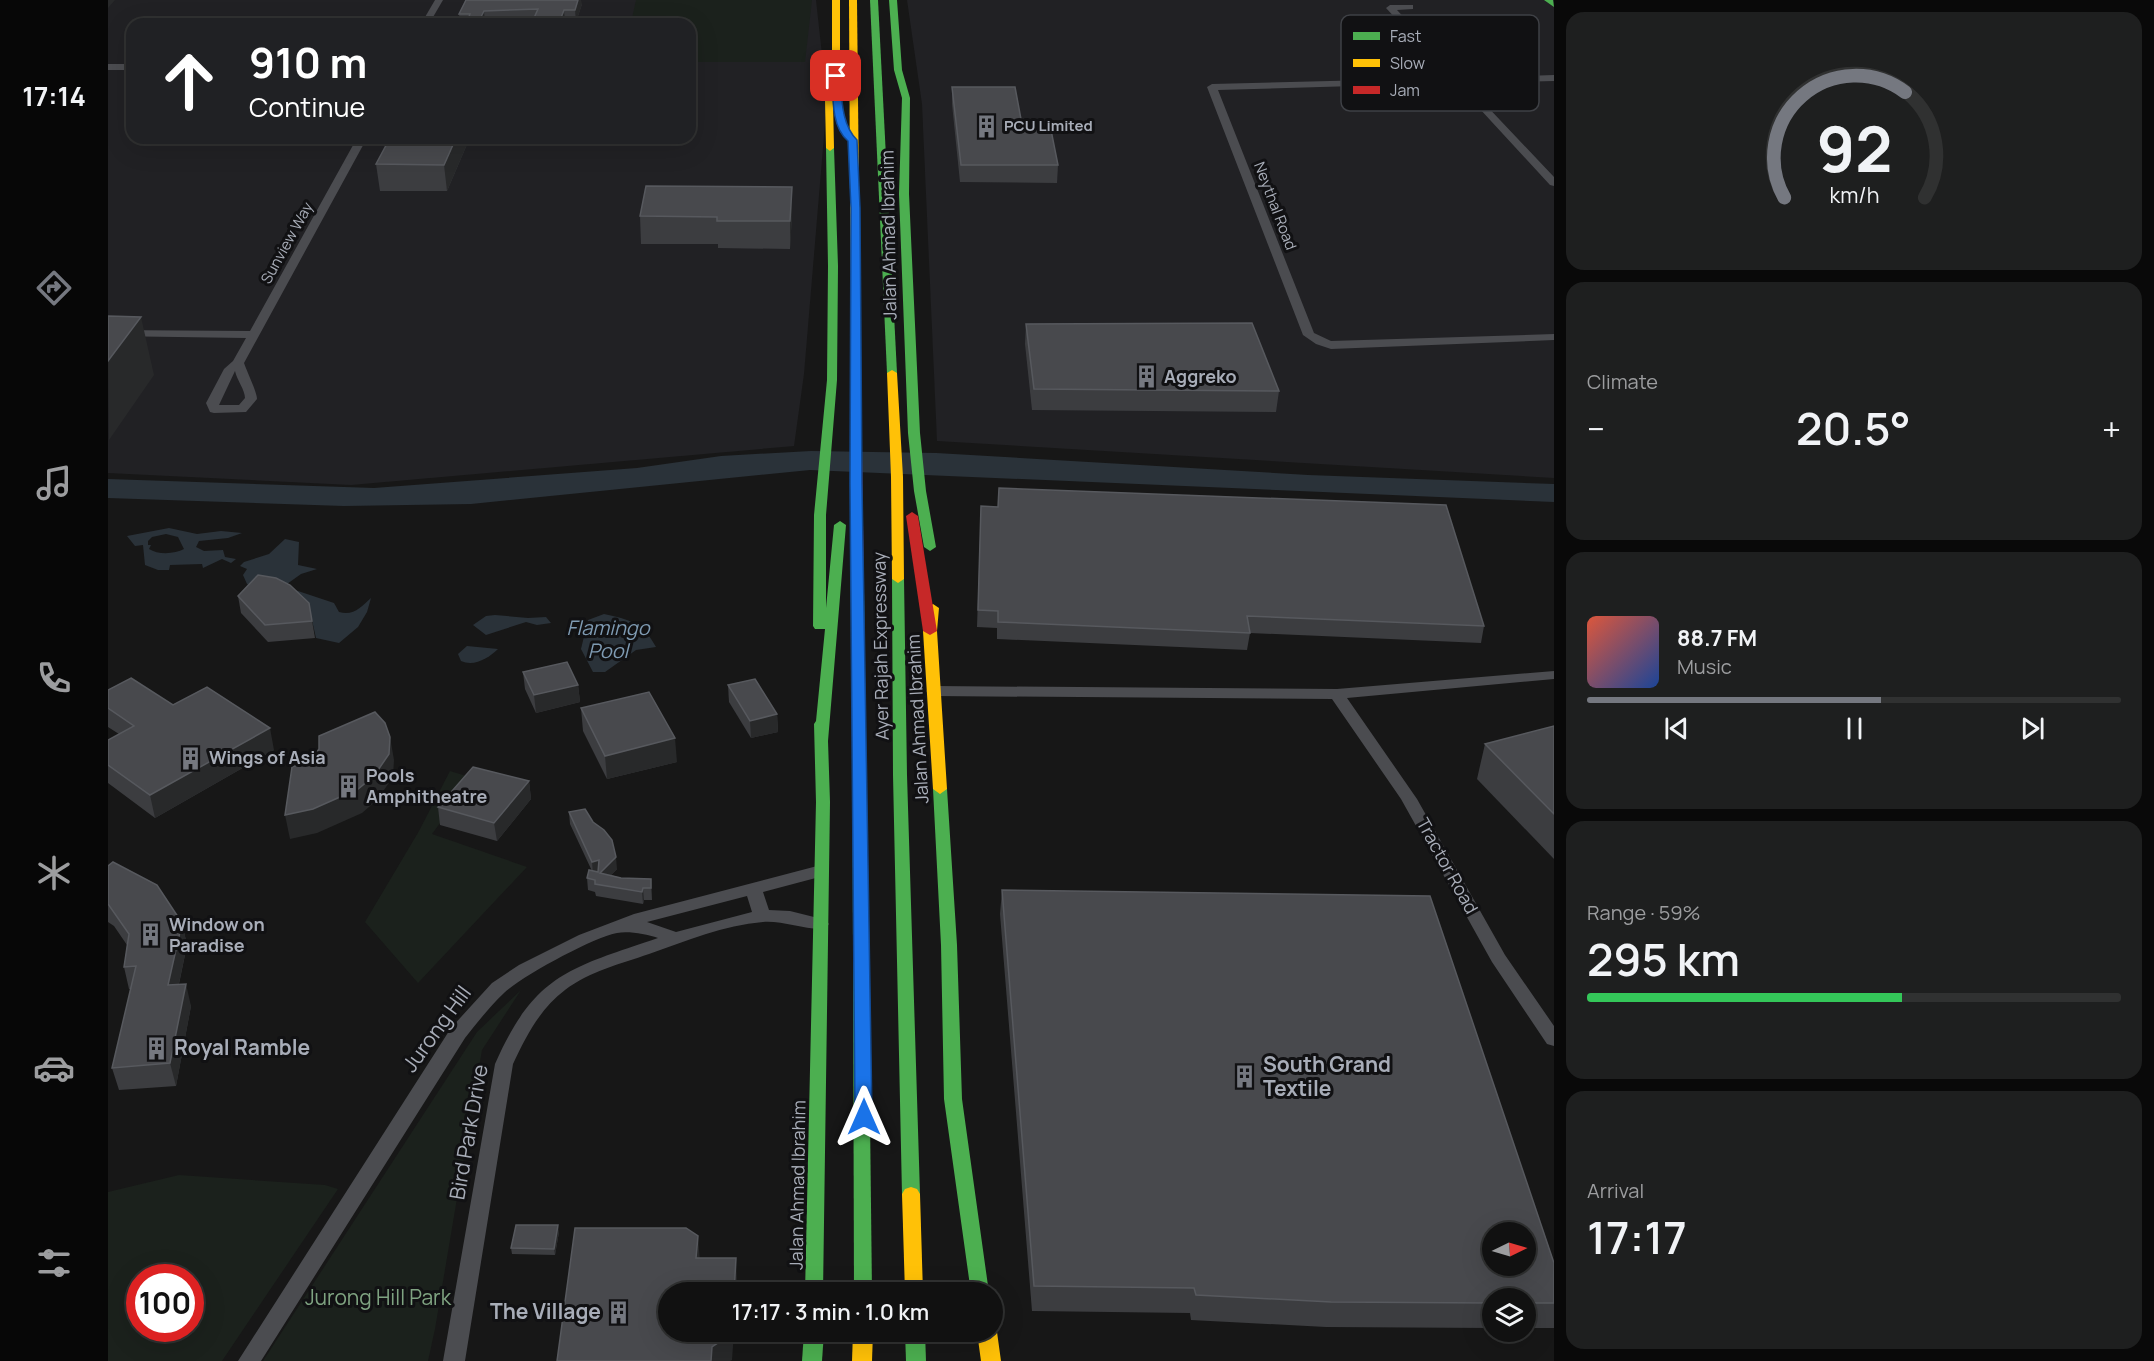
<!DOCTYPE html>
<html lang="en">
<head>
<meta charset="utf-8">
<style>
  body { margin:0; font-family:Manrope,sans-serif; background:#1e1f1f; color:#f1f3f6; height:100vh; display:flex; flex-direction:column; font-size:22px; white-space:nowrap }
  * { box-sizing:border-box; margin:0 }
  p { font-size:20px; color:#9c9d9f }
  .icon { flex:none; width:33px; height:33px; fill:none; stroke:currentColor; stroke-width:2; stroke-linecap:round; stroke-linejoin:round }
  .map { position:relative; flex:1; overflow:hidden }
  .details { display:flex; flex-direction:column; gap:12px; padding:12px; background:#090909; width:600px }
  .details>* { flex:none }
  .top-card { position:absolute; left:18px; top:18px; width:570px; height:126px; border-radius:18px; box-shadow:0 6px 24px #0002,0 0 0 2px #303131; background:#202124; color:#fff; overflow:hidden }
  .needle { width:39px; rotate:85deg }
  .controls { position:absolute; left:1374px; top:1222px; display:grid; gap:12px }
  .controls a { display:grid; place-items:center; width:54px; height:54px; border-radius:50%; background:#111; box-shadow:0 6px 24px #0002,0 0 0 2px #303131; font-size:30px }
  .speed { position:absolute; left:18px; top:1264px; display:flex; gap:12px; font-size:30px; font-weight:700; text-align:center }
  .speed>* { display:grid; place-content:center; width:78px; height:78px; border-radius:50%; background:#111; box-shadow:0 6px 24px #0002,0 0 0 2px #303131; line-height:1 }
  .speed .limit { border:9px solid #d22; background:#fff; color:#111 }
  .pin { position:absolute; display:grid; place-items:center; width:51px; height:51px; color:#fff; margin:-26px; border-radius:12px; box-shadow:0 3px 9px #0006 }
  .me { position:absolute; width:66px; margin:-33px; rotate:0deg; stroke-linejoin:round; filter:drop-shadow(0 0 4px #0008) }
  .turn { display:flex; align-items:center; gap:21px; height:126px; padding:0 24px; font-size:27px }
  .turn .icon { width:78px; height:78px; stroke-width:2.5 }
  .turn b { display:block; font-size:42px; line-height:51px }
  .big { font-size:45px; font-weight:600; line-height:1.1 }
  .details .tile { flex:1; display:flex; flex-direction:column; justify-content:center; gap:9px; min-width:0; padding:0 21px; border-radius:18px; background:#1e1f1f }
  .details .dial { align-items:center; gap:0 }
  .dial svg { height:156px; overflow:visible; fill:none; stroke:#303131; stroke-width:7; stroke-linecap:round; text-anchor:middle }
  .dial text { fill:#f1f3f6; stroke:none }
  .song { display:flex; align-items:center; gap:18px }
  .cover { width:72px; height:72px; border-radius:9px; background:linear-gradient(135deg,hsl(10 70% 55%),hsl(220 70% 35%)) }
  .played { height:6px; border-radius:3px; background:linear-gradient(90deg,#757880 55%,#303131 55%) }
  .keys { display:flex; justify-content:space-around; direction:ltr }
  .heat { display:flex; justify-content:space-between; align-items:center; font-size:33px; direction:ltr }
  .charge { height:9px; border-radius:4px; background:linear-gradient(90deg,#34c759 59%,#303131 0) }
  .trip { position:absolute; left:550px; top:1282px; width:345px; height:60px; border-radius:30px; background:#111; box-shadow:0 6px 24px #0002,0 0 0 2px #303131; font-weight:600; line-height:60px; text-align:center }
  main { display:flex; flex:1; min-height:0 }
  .dock { display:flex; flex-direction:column; width:108px; justify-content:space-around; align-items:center; background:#070707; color:#9c9d9f }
  .dock .icon { width:42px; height:42px }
  .dock .on { color:#757880 }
  .dock b { font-size:27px; color:#f1f3f6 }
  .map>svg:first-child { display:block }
  .built { fill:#212124; fill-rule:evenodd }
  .green { fill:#1b211c; fill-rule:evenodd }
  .water { fill:#2a3239; fill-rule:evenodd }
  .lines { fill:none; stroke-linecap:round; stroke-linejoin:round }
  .street { fill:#4b4c50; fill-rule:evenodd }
  .fast { fill:#4caf50; fill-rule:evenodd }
  .slow { fill:#ffc107; fill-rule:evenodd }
  .jam { fill:#c62828; fill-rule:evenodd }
  .wall { fill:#3c3d40 }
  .shaded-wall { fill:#28292a }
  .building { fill:#48494d; stroke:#57595e; stroke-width:1.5; fill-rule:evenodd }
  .route { fill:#1a73e8; stroke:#114b97; stroke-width:1.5 }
  .labels { text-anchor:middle; stroke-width:6; stroke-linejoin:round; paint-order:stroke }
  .far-poi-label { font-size:15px; font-weight:bold; fill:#a8adb8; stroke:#111113; text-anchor:start }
  .far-street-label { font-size:15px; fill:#a8adb8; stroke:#111113 }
  .street-label { font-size:18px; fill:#a8adb8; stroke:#111113 }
  .poi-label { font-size:18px; font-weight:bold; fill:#a8adb8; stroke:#111113; text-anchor:start }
  .water-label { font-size:20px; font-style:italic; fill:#7f9bb3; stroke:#111113 }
  .near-street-label { font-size:21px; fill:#a8adb8; stroke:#111113 }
  .near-poi-label { font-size:21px; font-weight:bold; fill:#a8adb8; stroke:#111113; text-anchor:start }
  .near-park-label { font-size:21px; fill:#7fa381; stroke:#111113 }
  .key { fill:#111113; stroke:#3e4045; stroke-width:1.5 }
  .key-label { font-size:16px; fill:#a8adb8 }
</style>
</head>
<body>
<main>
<nav class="dock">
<b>17:14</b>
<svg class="icon on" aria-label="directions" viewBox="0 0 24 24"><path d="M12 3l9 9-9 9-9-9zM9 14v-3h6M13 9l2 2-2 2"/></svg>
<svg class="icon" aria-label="music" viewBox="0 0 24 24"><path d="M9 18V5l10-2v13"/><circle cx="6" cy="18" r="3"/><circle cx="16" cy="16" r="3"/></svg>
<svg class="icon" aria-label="phone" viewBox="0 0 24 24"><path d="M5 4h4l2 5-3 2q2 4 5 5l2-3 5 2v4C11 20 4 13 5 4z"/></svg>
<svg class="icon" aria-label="climate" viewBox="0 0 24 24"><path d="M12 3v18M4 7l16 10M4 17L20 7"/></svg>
<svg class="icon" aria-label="car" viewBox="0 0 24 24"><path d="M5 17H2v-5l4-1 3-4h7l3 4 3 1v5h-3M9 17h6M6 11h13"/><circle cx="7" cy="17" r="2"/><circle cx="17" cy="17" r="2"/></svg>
<svg class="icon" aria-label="filters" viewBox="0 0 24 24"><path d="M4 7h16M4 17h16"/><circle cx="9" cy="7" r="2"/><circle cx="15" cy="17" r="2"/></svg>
</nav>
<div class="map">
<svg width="1446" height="1361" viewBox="0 0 1446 1361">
  <rect width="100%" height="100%" fill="#171717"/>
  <!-- built -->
  <g class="built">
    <path d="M0,0H708L719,100L696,374L686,446L243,485L0,473ZM24,24H582V138H24Z"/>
    <polygon points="799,0 1446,0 1446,478 829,441 814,104"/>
  </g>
  <!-- green -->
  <g class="green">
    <polygon points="528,0 704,0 697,62 582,62 582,24 577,24 577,20 524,18"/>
    <polygon points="342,771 365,778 324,834 419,867 310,983 257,922 311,831"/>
    <polygon points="413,990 374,1050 327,1329 320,1361 155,1361 369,1032"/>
    <path d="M71,1175L217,1185L230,1189L114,1361H0V1192ZM32,1278H82V1329H32Z"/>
  </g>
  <!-- water -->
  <g class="water">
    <polygon points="703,451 828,453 1200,475 1446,484 1446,502 702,470 363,504 236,506 0,498 0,479 266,488 529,468 613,456"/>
    <path d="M61,528L89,534L113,531L134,533L120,538L91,541L88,547L96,551L115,550L117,557L128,559L123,563L114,559L95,568L94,564L62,565L61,570H50L37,565L35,545L27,546L19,536ZM58,534L70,537L76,549C67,554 50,555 41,549L43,545H40V541L44,537Z"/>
    <path d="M177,539L191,542L190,565L209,569L193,574L179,584L181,588L226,603L231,612C246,616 253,607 263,598L259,612L250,627L231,643L208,638L204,620L139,584L135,575L139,569L132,566L136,562L161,554Z"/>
    <path d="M496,614C521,619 536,624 548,647L528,650L497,672H485L473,649L480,620Z"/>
    <polygon points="387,615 420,618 438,617 443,623 429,625 418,622 378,635 365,625 378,616"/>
    <path d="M359,646L390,649C381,658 366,667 353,661L350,654Z"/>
  </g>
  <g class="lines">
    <!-- street -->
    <g class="street">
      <polygon points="327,0 335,0 321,24 313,24"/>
      <polygon points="1305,5 1305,9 1289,10 1352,78 1446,75 1446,81 1357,83 1446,177 1446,186 1442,185 1348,83 1110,90 1206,333 1223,341 1446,334 1446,340 1223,349 1208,344 1195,335 1099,87 1104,84 1343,78 1278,8 1282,5"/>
      <rect x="0" y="64" width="24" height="6"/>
      <path d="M249,138H259L136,363C139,372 149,392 149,399L138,412L106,413L102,412L98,403L116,369L125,361L138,338L0,336V330L142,331ZM127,371C129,380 137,390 137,398L131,405H111Z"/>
      <polygon points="1446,671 1446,679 1239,698 1309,799 1397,955 1446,1026 1446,1046 1439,1044 1384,962 1293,799 1224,699 826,696 818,691 826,686 1229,689"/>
      <path d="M713,865L719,867L721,871L719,875L655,892L661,910L682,911L718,920L721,924L718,928C704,932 674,920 655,922C616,925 578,941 541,954C512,964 482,971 457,990C432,1009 418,1036 405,1064L357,1361H335L387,1064C427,973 463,968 550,938C538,934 521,931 509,933C486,937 414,976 396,993C382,1006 369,1023 357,1038L153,1361H130L343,1028L384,983L411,965L471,935L526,914ZM639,896L644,912L568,932L539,922Z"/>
    </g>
    <!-- fast -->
    <g class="fast">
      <polygon points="762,0 770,0 789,373 784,376 779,373"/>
      <polygon points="781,0 789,0 794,70 802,98 801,194 812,433 818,491 828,547 822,551 816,547 806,491 800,433 791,194 794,98 786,70"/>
      <polygon points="1436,0 1445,0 1446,7"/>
      <polygon points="722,145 726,148 730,266 729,380 718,515 718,608 726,525 732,521 738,525 720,741 722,802 715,1293 697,1293 708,802 706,724 708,721 717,629 707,629 705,626 706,515 719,380 720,266 718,148"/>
      <polygon points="790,575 796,579 799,775 812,1194 809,1199 803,1201 797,1199 794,1194 785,775 784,579"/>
      <polygon points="750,588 756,592 764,1293 746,1293 744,592"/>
      <polygon points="832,784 839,789 849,945 854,1099 881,1293 863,1293 836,1099 833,945 825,789"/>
      <polygon points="696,1332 716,1332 714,1361 694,1361"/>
      <polygon points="797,1332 817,1332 818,1361 798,1361"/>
    </g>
    <!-- slow -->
    <g class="slow">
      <polygon points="724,0 732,0 732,76 725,100 726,148 722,151 718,148 717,100 724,76"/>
      <polygon points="741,0 749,0 753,389 748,392 743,389"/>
      <polygon points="784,370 789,373 795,477 796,579 790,583 784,579 783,477 779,373"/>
      <polygon points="825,604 831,608 829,631 839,789 832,794 825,789 815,631 819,608"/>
      <polygon points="803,1187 809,1189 812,1194 815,1293 797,1293 794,1194 797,1189"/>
      <polygon points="885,1326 889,1332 893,1361 873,1361 869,1332 885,1332"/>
      <polygon points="745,1332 765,1332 764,1361 744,1361"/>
    </g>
    <!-- jam -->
    <g class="jam">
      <polygon points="748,386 753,389 756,592 750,596 744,592 743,389"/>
      <polygon points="804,512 810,516 829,631 822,635 815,631 798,516"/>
    </g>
  </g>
  <!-- wall -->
  <g class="wall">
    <polygon points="358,0 474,4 468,22 457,22 456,24 427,24 427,21 377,23 377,24 352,24 351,14"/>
    <polygon points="844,87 915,130 950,165 949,183 852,182 844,104"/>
    <polygon points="360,142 339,191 272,191 268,164"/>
    <polygon points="684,214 682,249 610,248 610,244 533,244 532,216"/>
    <polygon points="918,324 1171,391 1168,412 924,410 917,344"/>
    <polygon points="891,488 1376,626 1373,643 1142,633 1139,650 889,639 889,628 869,627 873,506 890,507"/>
    <polygon points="130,596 201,603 207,638 160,642 133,613"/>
    <polygon points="415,672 470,685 472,702 428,713 417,689"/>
    <polygon points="620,685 669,714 670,732 643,738 621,702"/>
    <polygon points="0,690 65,705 166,750 47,818 0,783 0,740 11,734 0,727"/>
    <polygon points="473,708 569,762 499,779 475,731"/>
    <polygon points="1446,726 1446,859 1369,779 1377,744"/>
    <polygon points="421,781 423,799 389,841 332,825 330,807"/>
    <polygon points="461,812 509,869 503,875 513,878 543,879 544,900 536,900 535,904 488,896 487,892 480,890 479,878 484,871 462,824"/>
    <polygon points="0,866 74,923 79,945 71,984 83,1006 68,1086 11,1090 4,1068 23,989 21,989 16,967 19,945 6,926 0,922"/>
    <polygon points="894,890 1446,1263 1446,1328 1418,1328 1418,1299 1384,1299 1384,1328 1218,1327 1083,1320 1082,1313 924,1311 892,914"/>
    <polygon points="451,1232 447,1255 404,1254 403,1248"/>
  </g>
  <!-- shaded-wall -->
  <g class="shaded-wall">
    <polygon points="0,0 7,0 0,8"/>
    <polygon points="470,0 473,0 474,4 468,22 467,10"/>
    <polygon points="456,10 457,22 456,24 453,24 453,18"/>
    <polygon points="376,11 377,23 377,24 373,24 372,19"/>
    <polygon points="348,138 360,138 360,142 339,191 336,165"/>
    <polygon points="684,187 684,214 682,249 682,221"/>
    <polygon points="33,317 46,375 1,440 0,361"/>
    <polygon points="470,685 472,702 428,713 426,695"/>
    <polygon points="669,714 670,732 643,738 642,721"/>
    <polygon points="162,728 166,750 47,818 42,795"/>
    <polygon points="282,737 286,760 285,777 269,800 254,813 209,833 182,839 177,815"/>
    <polygon points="567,738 569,762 499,779 497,756"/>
    <polygon points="421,781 423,799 389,841 386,823"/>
    <polygon points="508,857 509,869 493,885 492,873"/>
    <polygon points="491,860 492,872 485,874 484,862"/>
    <polygon points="535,888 536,900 535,904 534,892"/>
    <polygon points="74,923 79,945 66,1007 60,985"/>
    <polygon points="78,984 83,1006 68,1086 62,1063"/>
    <polygon points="450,1225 451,1232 447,1255 446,1249"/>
    <polygon points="590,1236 592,1262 588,1258"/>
    <polygon points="628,1258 629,1283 629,1293 626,1293"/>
    <polygon points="623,1332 626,1332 624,1360 622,1361 603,1361 604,1347"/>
  </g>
  <!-- building -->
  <g class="building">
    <polygon points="358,0 470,0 467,10 456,10 453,18 426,18 430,9 376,11 372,19 360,19 362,14 351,14"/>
    <polygon points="844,87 907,87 915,130 943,130 950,165 853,165"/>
    <polygon points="282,138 348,138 336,165 268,164"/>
    <polygon points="538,186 684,187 682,221 609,221 609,217 532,216"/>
    <polygon points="0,316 33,317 0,361"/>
    <polygon points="1144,323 1171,391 926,389 918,324"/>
    <polygon points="891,488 1338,505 1376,626 1139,616 1142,633 890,622 890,611 870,610 873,506 890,507"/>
    <polygon points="150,575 168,578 182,585 201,603 204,621 157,625 130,596"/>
    <polygon points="459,662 470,685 426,695 415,672"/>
    <polygon points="23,678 65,705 99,687 162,728 42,795 0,765 0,740 26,726 0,708 0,690"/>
    <polygon points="647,679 669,714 642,721 620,685"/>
    <polygon points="541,692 567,738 497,756 473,708"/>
    <polygon points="267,712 277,723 282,737 281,754 266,776 250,789 205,809 177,815 184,767 193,764 207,755 211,749 211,736"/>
    <polygon points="1446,726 1446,814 1377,744"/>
    <polygon points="365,767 421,781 386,823 330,807"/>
    <polygon points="477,809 485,822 496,830 504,840 508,857 492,873 513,878 543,879 543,888 535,888 534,892 487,884 487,880 479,878 481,870 490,872 491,860 484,862 461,812"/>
    <polygon points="5,862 49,885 74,923 60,985 78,984 62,1063 4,1068 28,966 16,967 21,934 0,904 0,866"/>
    <path d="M894,890L1322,896L1446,1263V1303H1418V1299H1384V1303L1223,1302L1088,1295L1086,1288L926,1286ZM1384,1233H1418V1266H1384Z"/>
    <polygon points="408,1225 450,1225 446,1249 403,1248"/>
    <polygon points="467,1228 578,1228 590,1236 588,1258 628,1258 626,1293 561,1293 561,1332 623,1332 623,1334 604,1347 603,1361 449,1361"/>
  </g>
  <!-- route -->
  <path class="route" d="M728,73L732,76C734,98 733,124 749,140L752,208L754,484L764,1117L762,1122L756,1124L749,1122L747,1117L742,484L743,208L740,141C723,127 725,96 724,76Z"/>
  <!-- icons -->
  <defs>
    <symbol id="building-bare" viewBox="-9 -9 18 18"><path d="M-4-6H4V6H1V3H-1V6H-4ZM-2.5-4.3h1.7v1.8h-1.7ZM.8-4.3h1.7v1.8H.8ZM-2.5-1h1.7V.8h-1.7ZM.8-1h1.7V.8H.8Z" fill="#757880" stroke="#111113" stroke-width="2.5" paint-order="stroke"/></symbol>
  </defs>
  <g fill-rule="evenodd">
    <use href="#building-bare" x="862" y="110" width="33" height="33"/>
    <use href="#building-bare" x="1022" y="360" width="33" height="33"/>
    <use href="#building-bare" x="66" y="742" width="33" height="33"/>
    <use href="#building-bare" x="224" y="770" width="33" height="33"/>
    <use href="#building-bare" x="26" y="918" width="33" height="33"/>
    <use href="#building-bare" x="32" y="1032" width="33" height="33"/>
    <use href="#building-bare" x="1120" y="1060" width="33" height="33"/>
    <use href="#building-bare" x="494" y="1296" width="33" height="33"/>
  </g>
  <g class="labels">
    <!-- far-poi labels -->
    <g class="far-poi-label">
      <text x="896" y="131">PCU Limited</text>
    </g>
    <!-- far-street labels -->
    <g class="far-street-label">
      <text transform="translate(1167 206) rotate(69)" y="5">Neythal Road</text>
      <text transform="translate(179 243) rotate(-61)" y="5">Sunview Way</text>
    </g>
    <!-- street labels -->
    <g class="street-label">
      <text transform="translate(781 235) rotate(-91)" y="6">Jalan Ahmad Ibrahim</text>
      <text transform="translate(773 646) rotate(-91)" y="6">Ayer Rajah Expressway</text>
      <text transform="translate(810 719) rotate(-93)" y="6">Jalan Ahmad Ibrahim</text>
      <text transform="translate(1339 866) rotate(61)" y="6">Tractor Road</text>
      <text transform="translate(690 1185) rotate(-89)" y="6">Jalan Ahmad Ibrahim</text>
    </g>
    <!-- poi labels -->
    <g class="poi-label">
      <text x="1056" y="383">Aggreko</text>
      <text x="101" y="764">Wings of Asia</text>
      <text x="258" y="782">Pools<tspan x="258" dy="21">Amphitheatre</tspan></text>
      <text x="61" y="931">Window on<tspan x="61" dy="21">Paradise</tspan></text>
    </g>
    <!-- water labels -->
    <g class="water-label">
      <text x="500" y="635">Flamingo<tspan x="500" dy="23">Pool</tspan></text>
    </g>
    <!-- near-street labels -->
    <g class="near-street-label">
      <text transform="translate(329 1029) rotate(-54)" y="7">Jurong Hill</text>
      <text transform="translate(361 1132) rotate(-80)" y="7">Bird Park Drive</text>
    </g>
    <!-- near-poi labels -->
    <g class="near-poi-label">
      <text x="66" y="1055">Royal Ramble</text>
      <text x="1155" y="1072">South Grand<tspan x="1155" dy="24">Textile</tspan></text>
      <text x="493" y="1319" text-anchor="end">The Village</text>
    </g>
    <!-- near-park labels -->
    <g class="near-park-label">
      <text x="270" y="1305">Jurong Hill Park</text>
    </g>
  </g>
  <!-- legend -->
  <rect x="1233" y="15" width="198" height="96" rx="9" class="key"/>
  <rect x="1245" y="32" width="27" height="8" fill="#4caf50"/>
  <rect x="1245" y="59" width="27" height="8" fill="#ffc107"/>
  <rect x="1245" y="86" width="27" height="8" fill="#c62828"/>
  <g class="key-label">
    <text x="1282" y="42">Fast</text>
    <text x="1282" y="69">Slow</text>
    <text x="1282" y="96">Jam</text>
  </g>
</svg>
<div class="controls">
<a><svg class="needle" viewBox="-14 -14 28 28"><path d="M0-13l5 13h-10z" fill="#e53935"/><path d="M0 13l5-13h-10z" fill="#9c9d9f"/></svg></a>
<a><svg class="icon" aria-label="layers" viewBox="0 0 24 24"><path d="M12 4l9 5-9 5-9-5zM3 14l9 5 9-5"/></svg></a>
</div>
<div class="speed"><div class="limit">100</div></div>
<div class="pin" style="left:728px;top:76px;background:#d93025"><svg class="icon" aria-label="arrive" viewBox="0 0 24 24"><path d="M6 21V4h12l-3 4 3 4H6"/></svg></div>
<svg class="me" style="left:756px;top:1117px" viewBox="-20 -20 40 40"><path d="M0-17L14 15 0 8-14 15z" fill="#1a73e8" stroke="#fff" stroke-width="4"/></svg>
<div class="trip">17:17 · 3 min · 1.0 km</div>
<div class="top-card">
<div class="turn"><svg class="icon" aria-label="ahead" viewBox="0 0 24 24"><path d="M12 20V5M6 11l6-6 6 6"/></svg><div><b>910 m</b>Continue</div></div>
</div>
</div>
<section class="details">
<div class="tile dial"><svg viewBox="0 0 100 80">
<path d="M14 69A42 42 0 1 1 86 69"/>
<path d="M14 69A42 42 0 0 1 76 15" stroke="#757880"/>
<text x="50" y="56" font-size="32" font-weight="700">92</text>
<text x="50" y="72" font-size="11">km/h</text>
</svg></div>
<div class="tile"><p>Climate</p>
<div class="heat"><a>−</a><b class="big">20.5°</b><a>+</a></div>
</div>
<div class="tile">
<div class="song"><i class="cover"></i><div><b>88.7 FM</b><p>Music</p></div></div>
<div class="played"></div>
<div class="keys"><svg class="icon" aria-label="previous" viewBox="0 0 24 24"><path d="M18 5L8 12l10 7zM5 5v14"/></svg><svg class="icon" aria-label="pause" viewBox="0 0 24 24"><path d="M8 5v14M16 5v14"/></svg><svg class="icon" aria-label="next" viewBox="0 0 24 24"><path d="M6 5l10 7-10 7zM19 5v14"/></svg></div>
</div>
<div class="tile"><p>Range · 59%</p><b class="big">295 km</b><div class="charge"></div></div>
<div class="tile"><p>Arrival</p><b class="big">17:17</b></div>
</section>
</main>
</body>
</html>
